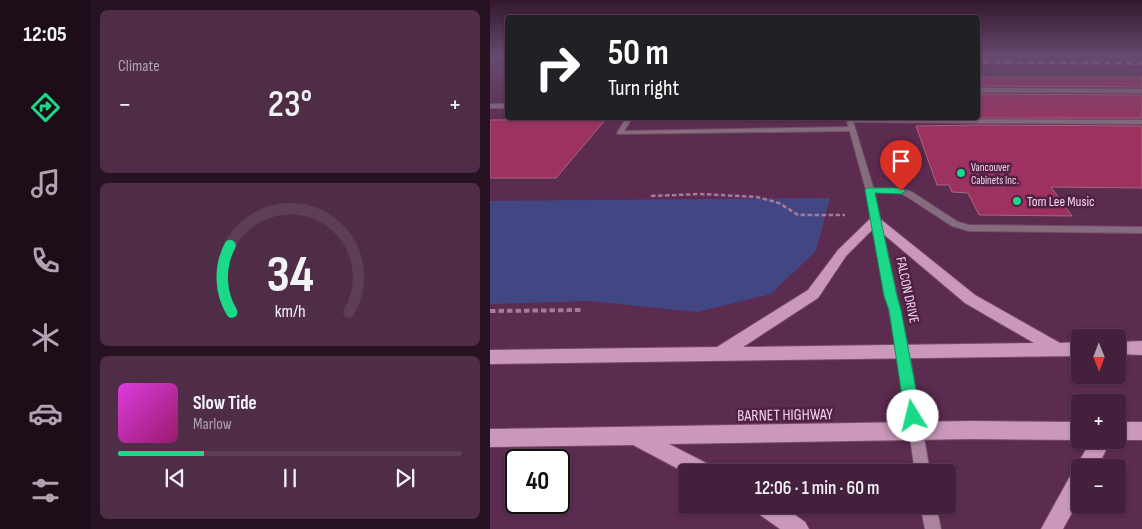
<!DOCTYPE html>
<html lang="en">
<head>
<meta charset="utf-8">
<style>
  body { margin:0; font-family:"Sofia Sans Condensed",sans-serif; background:#4f2d47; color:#f1f3f6; height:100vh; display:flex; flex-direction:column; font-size:19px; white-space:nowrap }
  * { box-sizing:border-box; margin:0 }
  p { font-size:16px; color:#b0a3af }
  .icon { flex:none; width:28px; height:28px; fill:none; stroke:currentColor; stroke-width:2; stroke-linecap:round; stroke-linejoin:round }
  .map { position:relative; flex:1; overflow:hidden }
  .details { display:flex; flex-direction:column; gap:10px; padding:10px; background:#261221; width:400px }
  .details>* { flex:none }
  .guide { position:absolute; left:15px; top:15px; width:475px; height:105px; border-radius:5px; box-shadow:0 1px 4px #0004,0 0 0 1px #5d3e56; background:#202124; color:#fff; overflow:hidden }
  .needle { width:32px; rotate:179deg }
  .controls { position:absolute; left:581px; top:329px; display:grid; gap:10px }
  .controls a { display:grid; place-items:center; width:55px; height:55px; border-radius:5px; background:#45203c; box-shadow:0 1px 4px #0004,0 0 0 1px #5d3e56; font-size:25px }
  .speed { position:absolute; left:15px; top:449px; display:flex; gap:10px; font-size:25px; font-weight:700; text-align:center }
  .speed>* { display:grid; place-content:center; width:65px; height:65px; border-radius:50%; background:#45203c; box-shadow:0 1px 4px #0004,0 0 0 1px #5d3e56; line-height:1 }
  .speed .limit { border:2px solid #111; border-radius:8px; background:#fff; color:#111 }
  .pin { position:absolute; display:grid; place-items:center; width:42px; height:42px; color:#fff; margin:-51px -21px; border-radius:50% 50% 50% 0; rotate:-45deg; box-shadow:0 0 5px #0007 }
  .pin .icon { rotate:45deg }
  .me { position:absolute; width:55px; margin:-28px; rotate:351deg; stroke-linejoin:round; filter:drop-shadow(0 0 4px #0008) }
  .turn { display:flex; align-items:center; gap:18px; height:105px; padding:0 20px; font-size:22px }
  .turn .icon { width:65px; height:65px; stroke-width:2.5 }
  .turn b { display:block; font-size:35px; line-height:42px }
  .big { font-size:38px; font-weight:600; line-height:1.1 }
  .details .widget { flex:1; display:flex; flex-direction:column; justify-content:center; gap:8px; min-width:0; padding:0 18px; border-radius:8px; background:#4f2d47 }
  .details .dial { align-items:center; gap:0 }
  .dial svg { height:130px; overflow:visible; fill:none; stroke:#5d3e56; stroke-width:7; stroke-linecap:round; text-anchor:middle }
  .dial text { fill:#f1f3f6; stroke:none }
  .song { display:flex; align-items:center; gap:15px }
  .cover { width:60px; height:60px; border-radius:8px; background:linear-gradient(135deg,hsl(300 70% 55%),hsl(320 70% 35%)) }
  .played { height:5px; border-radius:2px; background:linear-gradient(90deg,#1ad988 25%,#5d3e56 25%) }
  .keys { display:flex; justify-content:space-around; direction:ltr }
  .heat { display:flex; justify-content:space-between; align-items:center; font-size:28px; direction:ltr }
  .trip { position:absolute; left:188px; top:464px; width:278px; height:50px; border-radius:5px; background:#45203c; box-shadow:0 1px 4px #0004,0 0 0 1px #5d3e56; font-weight:600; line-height:50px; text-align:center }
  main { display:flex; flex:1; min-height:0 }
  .dock { display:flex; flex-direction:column; width:90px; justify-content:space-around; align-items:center; background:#1c0d18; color:#b0a3af }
  .dock .icon { width:35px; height:35px }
  .dock .active { color:#1ad988 }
  .dock b { font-size:22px; color:#f1f3f6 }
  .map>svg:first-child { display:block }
  .green { fill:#424784 }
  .building { fill:#9d3260; stroke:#a7677d }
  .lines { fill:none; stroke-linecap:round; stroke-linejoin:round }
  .lane-casing { stroke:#774a6c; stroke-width:2 }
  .street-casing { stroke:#774a6c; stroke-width:2 }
  .secondary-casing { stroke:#774a6c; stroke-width:2 }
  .primary-casing { stroke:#774a6c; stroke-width:2 }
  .path-far1 { stroke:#a37b98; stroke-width:2.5; stroke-dasharray:4.5 2.5; stroke-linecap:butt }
  .path { stroke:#a37b98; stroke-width:4; stroke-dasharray:5.5 3; stroke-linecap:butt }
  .lane { fill:#856d7e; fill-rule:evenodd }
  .street { fill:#856d7e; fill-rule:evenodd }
  .secondary { fill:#ab85a0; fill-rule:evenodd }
  .primary { fill:#c998ba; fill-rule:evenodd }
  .rail-casing { stroke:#c29eb7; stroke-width:3 }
  .rail { stroke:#502145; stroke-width:2; stroke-dasharray:5.5; stroke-linecap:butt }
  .route { fill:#1ad988; stroke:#118d58 }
  .poi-dot { fill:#1ad988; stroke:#502145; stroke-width:2 }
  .labels { text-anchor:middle; stroke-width:5; stroke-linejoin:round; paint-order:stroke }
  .far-poi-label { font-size:11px; fill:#f4d6ea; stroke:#502145; text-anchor:start }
  .poi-label { font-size:14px; fill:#f4d6ea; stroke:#502145; text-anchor:start }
  .street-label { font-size:14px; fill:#f4d6ea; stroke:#502145 }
  .near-street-label { font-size:16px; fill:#f4d6ea; stroke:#502145 }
</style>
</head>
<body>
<main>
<nav class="dock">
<b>12:05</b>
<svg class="icon active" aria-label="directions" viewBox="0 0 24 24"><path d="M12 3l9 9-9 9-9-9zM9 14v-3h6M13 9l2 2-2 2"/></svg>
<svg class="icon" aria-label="music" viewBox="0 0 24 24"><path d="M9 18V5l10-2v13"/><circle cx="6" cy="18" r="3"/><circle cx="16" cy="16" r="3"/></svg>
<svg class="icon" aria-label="phone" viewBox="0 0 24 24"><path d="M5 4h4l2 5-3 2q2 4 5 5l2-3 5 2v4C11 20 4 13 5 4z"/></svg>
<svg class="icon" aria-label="climate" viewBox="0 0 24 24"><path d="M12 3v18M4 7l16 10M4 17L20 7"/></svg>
<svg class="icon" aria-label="car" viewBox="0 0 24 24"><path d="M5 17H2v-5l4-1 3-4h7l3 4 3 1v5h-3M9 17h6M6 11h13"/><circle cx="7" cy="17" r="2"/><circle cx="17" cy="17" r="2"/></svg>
<svg class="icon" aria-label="filters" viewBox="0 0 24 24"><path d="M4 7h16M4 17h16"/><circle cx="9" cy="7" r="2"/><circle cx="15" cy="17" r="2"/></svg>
</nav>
<section class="details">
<div class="widget"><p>Climate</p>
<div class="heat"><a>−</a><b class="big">23°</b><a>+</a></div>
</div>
<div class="widget dial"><svg viewBox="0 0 100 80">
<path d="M14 69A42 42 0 1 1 86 69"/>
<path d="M14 69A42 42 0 0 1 13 28" stroke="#1ad988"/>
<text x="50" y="56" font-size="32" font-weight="700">34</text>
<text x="50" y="72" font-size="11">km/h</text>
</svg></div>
<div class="widget">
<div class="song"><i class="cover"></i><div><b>Slow Tide</b><p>Marlow</p></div></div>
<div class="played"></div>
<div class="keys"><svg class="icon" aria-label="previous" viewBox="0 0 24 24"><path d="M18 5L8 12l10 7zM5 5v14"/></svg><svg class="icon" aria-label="pause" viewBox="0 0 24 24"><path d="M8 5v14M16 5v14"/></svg><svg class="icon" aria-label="next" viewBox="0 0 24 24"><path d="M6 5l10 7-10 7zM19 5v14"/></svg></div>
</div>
</section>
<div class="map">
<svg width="652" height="529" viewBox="0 0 652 529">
  <rect width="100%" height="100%" fill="#5c2b50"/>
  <!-- green -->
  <polygon class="green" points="340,198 326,251 281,294 207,312 99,301 0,304 0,201"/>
  <!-- building -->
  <g class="building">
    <polygon points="488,77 652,77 652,87 488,86"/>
    <polygon points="488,94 652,95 652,118 488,118"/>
    <polygon points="116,119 66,178 0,178 0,120"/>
    <polygon points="488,125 652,126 652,188 561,187 582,216 489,215 478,193 462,192 459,185 447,185 426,126"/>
  </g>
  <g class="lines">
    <defs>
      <g id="lane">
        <polygon points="488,88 652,89 652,93 488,92"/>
        <rect x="0" y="104" width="18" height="4"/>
        <polygon points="136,118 142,118 134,131 361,127 364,129 361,131 128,134 127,133"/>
        <polygon points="360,119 652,120 652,124 358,122 358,120"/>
        <polygon points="377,188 411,189 422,192 468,222 479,225 652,227 652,233 479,231 462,226 416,196 410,193 380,192 376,190"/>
      </g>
      <polygon id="street" points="356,118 362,118 384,190 419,351 417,355 413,356 409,355 407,351 376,190"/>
      <g id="secondary">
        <polygon points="413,346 417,347 419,351 440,472 425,472 407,351 409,347"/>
        <polygon points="430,505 446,505 451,529 435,529"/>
      </g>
      <g id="primary">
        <path d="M385,217L389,218L485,295L570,343L590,342V356L0,364V350L227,347L318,290L348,250L381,218ZM385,227L475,303L544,343L253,347L328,298L356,256Z"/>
        <polygon points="652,341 652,355 628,354 628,342"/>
        <polygon points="482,421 590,422 590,440 482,439 179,444 220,465 223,472 196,473 143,445 0,447 0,429"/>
        <rect x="628" y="422" width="24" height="18"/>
        <polygon points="602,440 621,440 607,468 590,468 590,498 573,529 551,529 583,471 587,469 589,461"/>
        <polygon points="263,505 291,505 315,522 319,529 290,529 266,512"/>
      </g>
    </defs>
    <!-- lane casing -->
    <use href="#lane" class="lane-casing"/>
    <!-- street casing -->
    <use href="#street" class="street-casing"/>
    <!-- secondary casing -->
    <use href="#secondary" class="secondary-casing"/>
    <!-- primary casing -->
    <use href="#primary" class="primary-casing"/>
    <!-- path-far1 -->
    <polyline class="path-far1" points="161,196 210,194 267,197 289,203 308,215 355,215"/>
    <!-- path -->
    <polyline class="path" points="0,311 92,310"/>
    <!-- lane -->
    <use href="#lane" class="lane"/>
    <!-- street -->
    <use href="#street" class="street"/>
    <!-- secondary -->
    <use href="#secondary" class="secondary"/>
    <!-- primary -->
    <use href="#primary" class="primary"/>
    <defs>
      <g id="rail">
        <polyline points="0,57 18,57"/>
        <polyline points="488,62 652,63"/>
      </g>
    </defs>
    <!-- rail casing -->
    <use href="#rail" class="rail-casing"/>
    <!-- rail -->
    <use href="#rail" class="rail"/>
  </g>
  <!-- sky -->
  <linearGradient id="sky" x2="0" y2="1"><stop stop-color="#33182c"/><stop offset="0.43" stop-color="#664a6f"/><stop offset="1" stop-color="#664a6f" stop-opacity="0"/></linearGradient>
  <rect width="652" height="130" fill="url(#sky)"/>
  <!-- route -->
  <polygon class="route" points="377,188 411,188 416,191 411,194 385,193 407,296 411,310 431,416 429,422 423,424 418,422 415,416 399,310 394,296 375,190"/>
  <!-- markers -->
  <g class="poi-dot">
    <circle cx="471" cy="173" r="5"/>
    <circle cx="527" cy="201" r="5"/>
  </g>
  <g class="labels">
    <!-- far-poi labels -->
    <g class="far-poi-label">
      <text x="481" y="171">Vancouver<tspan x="481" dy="13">Cabinets Inc.</tspan></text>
    </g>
    <!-- poi labels -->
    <g class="poi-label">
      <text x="537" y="206">Tom Lee Music</text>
    </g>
    <!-- street labels -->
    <g class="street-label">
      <text transform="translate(418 290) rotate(78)" y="5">FALCON DRIVE</text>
    </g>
    <!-- near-street labels -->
    <g class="near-street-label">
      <text transform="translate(295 414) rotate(-1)" y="6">BARNET HIGHWAY</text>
    </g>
  </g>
</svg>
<div class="controls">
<a><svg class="needle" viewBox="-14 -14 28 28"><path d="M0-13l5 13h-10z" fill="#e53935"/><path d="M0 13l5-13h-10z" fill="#b0a3af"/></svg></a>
<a>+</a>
<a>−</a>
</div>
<div class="speed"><div class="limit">40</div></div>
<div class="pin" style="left:411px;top:191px;background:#d93025"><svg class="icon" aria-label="arrive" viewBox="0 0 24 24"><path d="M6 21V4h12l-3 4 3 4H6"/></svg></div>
<svg class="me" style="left:423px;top:416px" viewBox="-20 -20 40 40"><circle r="19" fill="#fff"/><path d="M0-13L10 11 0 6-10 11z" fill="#1ad988"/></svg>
<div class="trip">12:06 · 1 min · 60 m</div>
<div class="guide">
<div class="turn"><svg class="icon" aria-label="right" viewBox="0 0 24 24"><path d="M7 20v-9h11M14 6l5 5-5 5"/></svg><div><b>50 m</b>Turn right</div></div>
</div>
</div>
</main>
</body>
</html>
